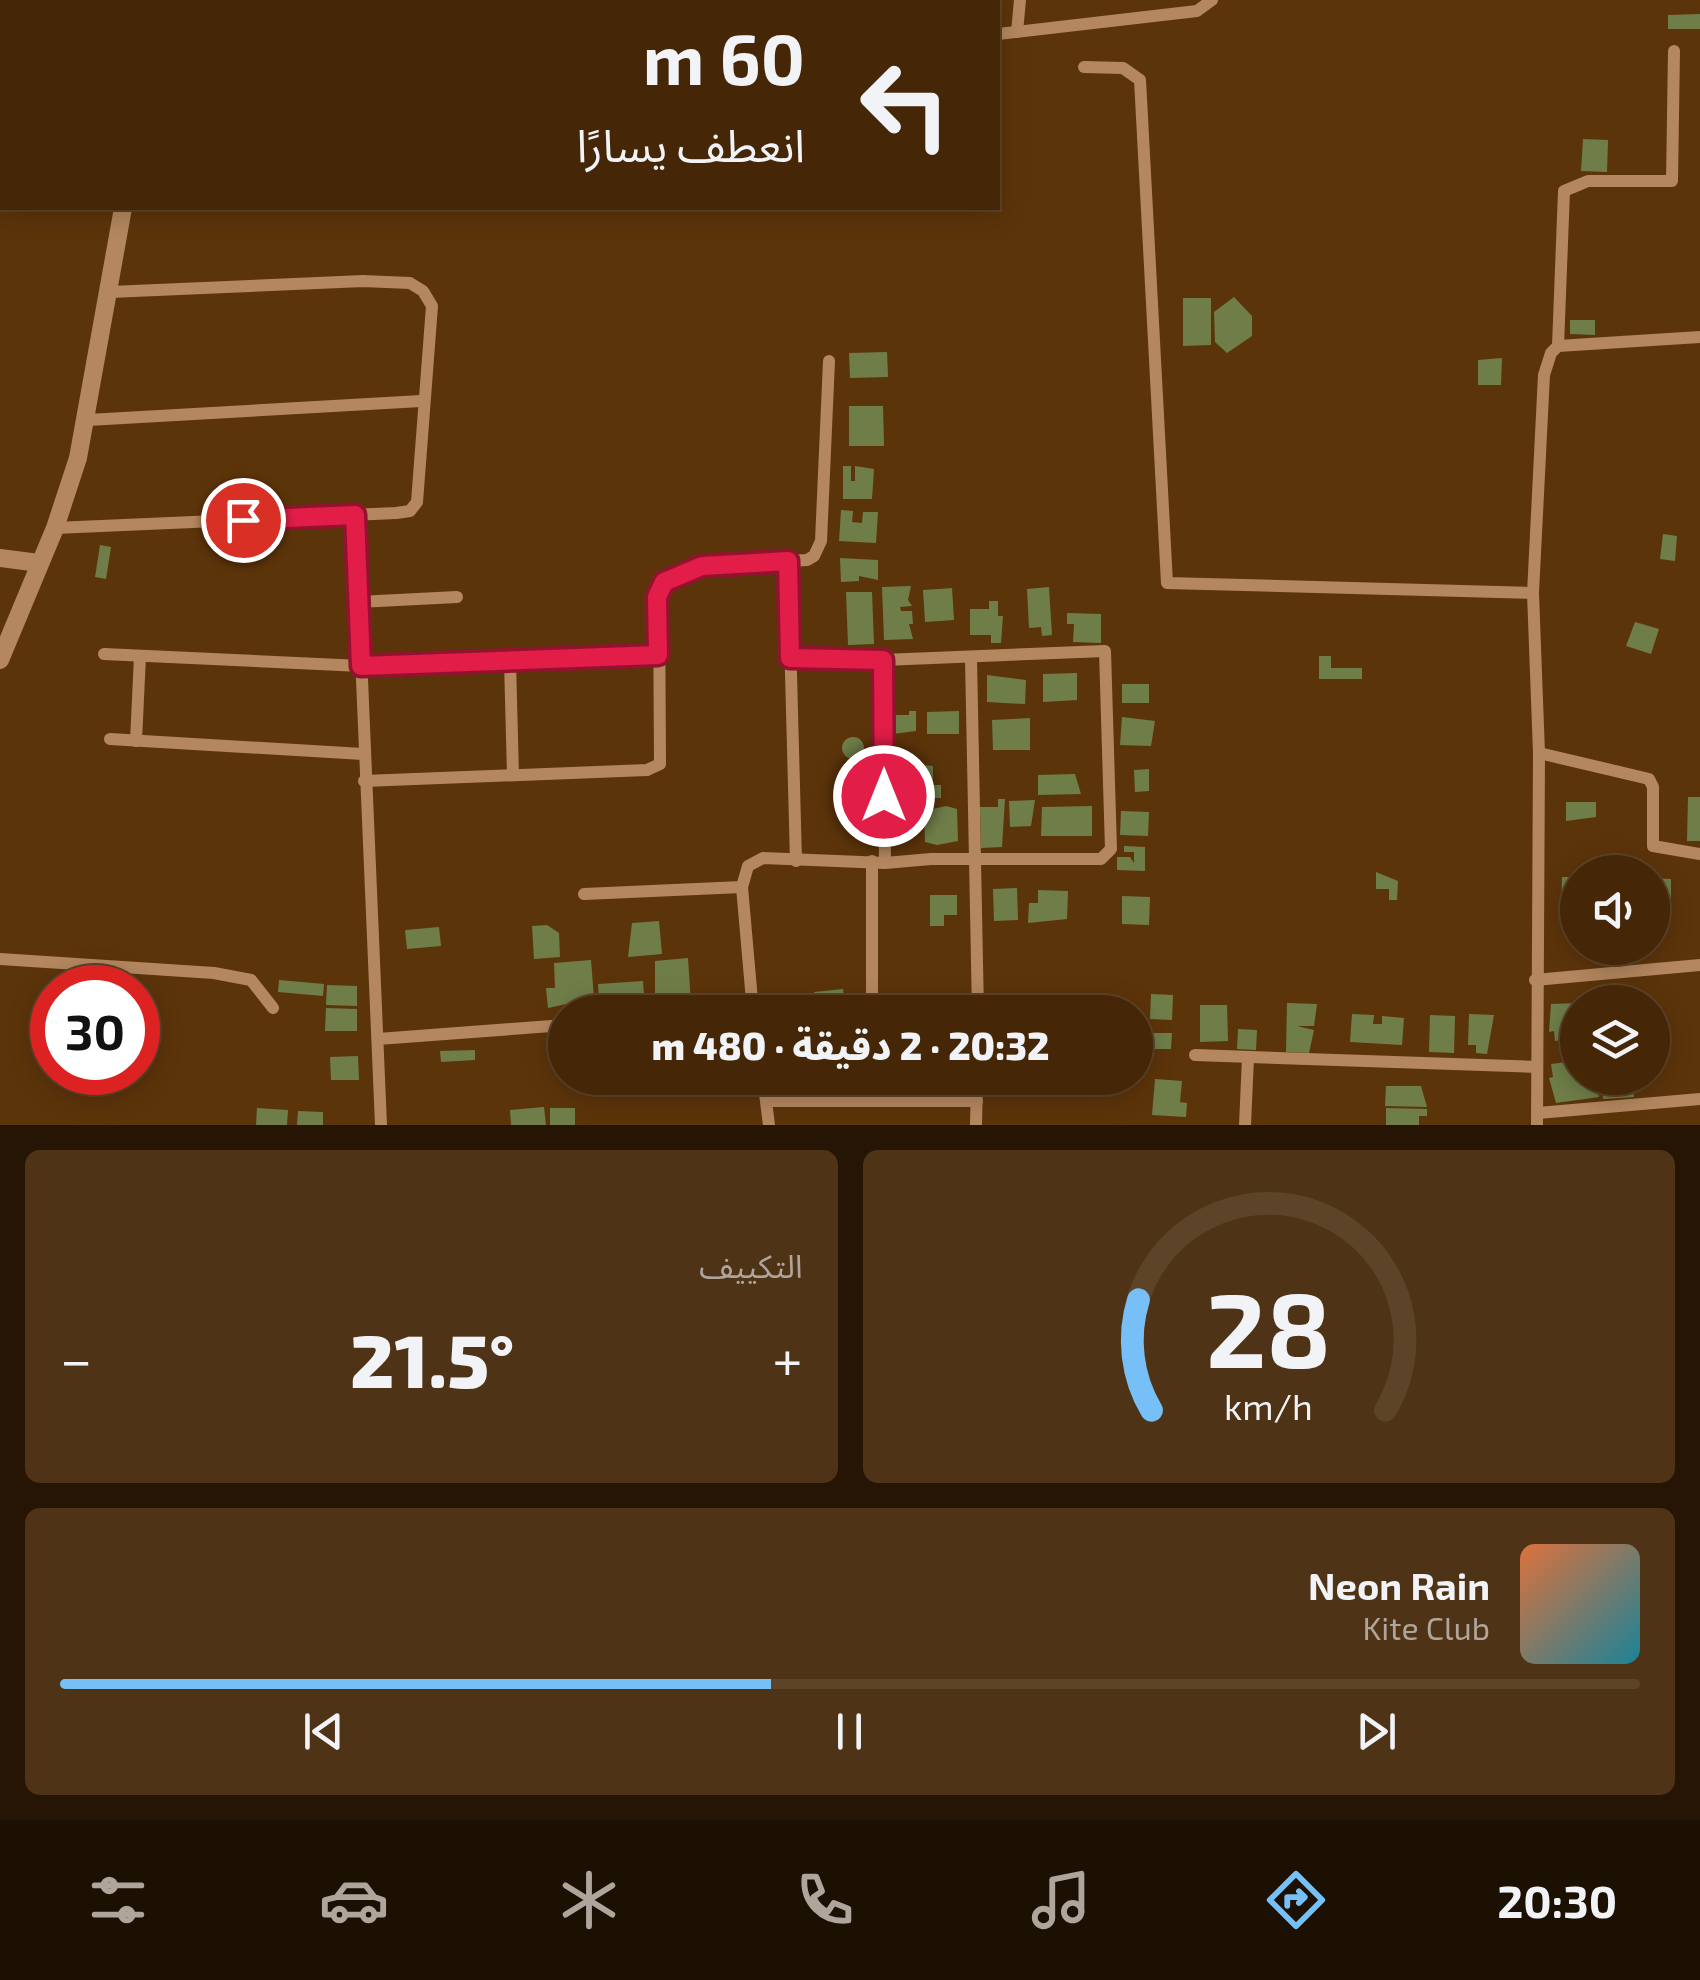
<!DOCTYPE html>
<html lang="ar">
<head>
<meta charset="utf-8">
<style>
  body { margin:0; font-family:"Exo 2","Noto Sans Arabic",sans-serif; background:#4f3316; color:#f1f3f6; direction:rtl; height:100vh; display:flex; flex-direction:column; font-size:38px; white-space:nowrap }
  * { box-sizing:border-box; margin:0 }
  p { font-size:32px; color:#b0a59c }
  .icon { flex:none; width:55px; height:55px; fill:none; stroke:currentColor; stroke-width:2; stroke-linecap:round; stroke-linejoin:round }
  .map { position:relative; height:1125px; overflow:hidden; direction:ltr }
  .side { display:flex; flex-direction:column; gap:25px; padding:25px; background:#261504; flex:1 }
  .side>* { flex:none }
  .hud { position:absolute; left:0px; top:0px; width:1000px; height:210px; box-shadow:0 5px 25px #0003,0 0 0 2px #5d4429; direction:rtl; background:#452708; color:#f1f3f6; overflow:hidden }
  .tools { position:absolute; left:1560px; top:855px; display:grid; gap:20px }
  .tools a { display:grid; place-items:center; width:110px; height:110px; border-radius:50%; background:#452708; box-shadow:0 5px 25px #0003,0 0 0 2px #5d4429; font-size:50px }
  .speed { position:absolute; left:30px; top:965px; display:flex; gap:20px; font-size:50px; font-weight:700; text-align:center }
  .speed>* { display:grid; place-content:center; width:130px; height:130px; border-radius:50%; background:#452708; box-shadow:0 5px 25px #0003,0 0 0 2px #5d4429; line-height:1 }
  .speed .limit { border:15px solid #d22; background:#fff; color:#111 }
  .pin { position:absolute; display:grid; place-items:center; width:85px; height:85px; color:#fff; margin:-42px; border:5px solid #fff; border-radius:50%; box-shadow:0 2px 10px #0007 }
  .me { position:absolute; width:110px; margin:-55px; rotate:0deg; stroke-linejoin:round; filter:drop-shadow(0 0 8px #0008) }
  .turn { display:flex; align-items:center; gap:35px; height:210px; padding:0 30px; font-size:45px }
  .turn .icon { width:130px; height:130px; stroke-width:2.5 }
  .turn b { display:block; font-size:70px; line-height:85px }
  .big { font-size:75px; font-weight:800; line-height:1.1 }
  .side .widget { flex:1; display:flex; flex-direction:column; justify-content:center; gap:15px; min-width:0; padding:0 35px; border-radius:15px; background:#4f3316 }
  .side .dial { align-items:center; gap:0 }
  .dial svg { height:260px; overflow:visible; fill:none; stroke:#5d4429; stroke-width:7; stroke-linecap:round; text-anchor:middle }
  .dial text { fill:#f1f3f6; stroke:none }
  .song { display:flex; align-items:center; gap:30px }
  .cover { width:120px; height:120px; border-radius:15px; background:linear-gradient(135deg,hsl(20 70% 55%),hsl(190 70% 35%)) }
  .played { height:10px; border-radius:5px; background:linear-gradient(90deg,#76c0f7 45%,#5d4429 45%) }
  .keys { display:flex; justify-content:space-around; direction:ltr }
  .heat { display:flex; justify-content:space-between; align-items:center; font-size:55px; direction:ltr }
  .side .tiles { flex:1; display:grid; gap:25px; grid-template-columns:1fr 1fr }
  .widget:last-child { grid-column:span 2 }
  .trip { position:absolute; left:548px; top:995px; width:605px; height:100px; border-radius:50px; background:#452708; box-shadow:0 5px 25px #0003,0 0 0 2px #5d4429; font-weight:800; line-height:100px; text-align:center; direction:rtl }
  .tabs { display:flex; height:160px; justify-content:space-around; align-items:center; background:#1c1003; color:#b0a59c }
  .tabs .icon { width:70px; height:70px }
  .tabs .on { color:#76c0f7 }
  .tabs b { font-size:45px; color:#f1f3f6 }
  .map>svg:first-child { display:block }
  .building { fill:#6f7e49 }
  .lines { fill:none; stroke-linecap:round; stroke-linejoin:round }
  .minor { stroke:#b4875f; stroke-width:12 }
  .secondary { stroke:#b4875f; stroke-width:18 }
  .route-casing { stroke:#92132f; stroke-width:25 }
  .route { stroke:#e11d48; stroke-width:18 }
</style>
</head>
<body>
<div class="map">
<svg width="1700" height="1125" viewBox="0 0 1700 1125">
  <rect width="100%" height="100%" fill="#5c340a"/>
  <!-- building -->
  <g class="building">
    <polygon points="1700,14 1700,29 1668,29 1668,15"/>
    <polygon points="1583,139 1608,140 1607,172 1581,171"/>
    <polygon points="1234,297 1252,316 1252,336 1227,353 1215,342 1214,312"/>
    <polygon points="1183,298 1211,298 1211,345 1183,346"/>
    <polygon points="1570,320 1595,320 1595,335 1570,334"/>
    <polygon points="887,352 888,377 850,378 849,353"/>
    <polygon points="1502,358 1501,385 1478,385 1478,360"/>
    <polygon points="849,406 883,406 884,446 849,446"/>
    <polygon points="843,466 851,466 851,481 855,481 855,466 874,469 872,499 843,499"/>
    <polygon points="841,510 853,511 852,522 862,523 863,512 878,512 876,543 839,541"/>
    <polygon points="1663,534 1677,536 1675,561 1660,559"/>
    <polygon points="100,545 111,547 106,579 95,577"/>
    <polygon points="840,558 878,560 878,580 859,576 859,581 841,582"/>
    <polygon points="911,586 908,600 912,606 900,607 901,611 912,611 913,624 909,624 913,639 884,640 882,587"/>
    <polygon points="1049,587 1052,635 1042,636 1041,627 1029,628 1027,589"/>
    <polygon points="952,588 954,620 925,622 923,590"/>
    <polygon points="846,592 872,592 874,644 848,645"/>
    <polygon points="989,601 998,601 998,616 1003,616 1001,643 991,643 991,635 970,635 970,609 989,609"/>
    <polygon points="1067,613 1101,614 1101,643 1073,642 1074,624 1067,624"/>
    <polygon points="1635,622 1659,629 1651,654 1626,646"/>
    <polygon points="1319,656 1331,656 1331,668 1362,668 1362,679 1319,679"/>
    <polygon points="1077,673 1077,700 1043,702 1043,674"/>
    <polygon points="987,675 1026,680 1025,704 987,702"/>
    <rect x="1122" y="684" width="27" height="19"/>
    <polygon points="909,711 916,711 916,731 893,734 893,715 909,715"/>
    <polygon points="959,711 959,734 927,734 927,712"/>
    <polygon points="1122,717 1155,721 1151,746 1120,745"/>
    <polygon points="1030,718 1030,750 993,750 992,720"/>
    <circle cx="853" cy="748" r="11"/>
    <polygon points="897,762 933,766 933,785 941,785 941,798 906,798 906,789 897,789"/>
    <polygon points="1149,769 1149,791 1135,792 1134,770"/>
    <polygon points="1075,774 1081,794 1038,795 1038,775"/>
    <polygon points="868,776 869,803 844,805 842,777"/>
    <polygon points="1688,797 1700,797 1700,841 1687,841"/>
    <polygon points="998,799 1005,799 1002,847 981,848 980,807 998,807"/>
    <polygon points="1035,800 1031,826 1010,827 1009,801"/>
    <polygon points="1566,802 1596,802 1596,817 1566,821"/>
    <polygon points="946,806 957,809 958,841 937,845 925,842 924,811"/>
    <polygon points="1092,806 1092,836 1041,836 1042,807"/>
    <polygon points="1121,811 1149,812 1148,836 1120,835"/>
    <polygon points="1124,846 1145,847 1145,871 1117,870 1117,857 1130,857 1134,863 1134,852 1124,852"/>
    <polygon points="1376,872 1398,881 1397,900 1389,900 1389,889 1376,889"/>
    <polygon points="1562,877 1578,877 1578,908 1561,908"/>
    <polygon points="1652,878 1671,879 1671,907 1652,908"/>
    <polygon points="1017,888 1018,920 994,921 993,889"/>
    <polygon points="1038,890 1068,891 1067,919 1028,923 1029,903 1038,903"/>
    <polygon points="930,895 957,895 957,915 944,915 944,926 930,926"/>
    <polygon points="1122,896 1150,897 1149,925 1122,924"/>
    <polygon points="659,921 662,954 628,957 632,923"/>
    <polygon points="547,925 559,933 560,957 534,959 532,926"/>
    <polygon points="439,927 441,946 407,949 405,930"/>
    <polygon points="688,958 691,1004 655,1006 655,961"/>
    <polygon points="591,960 594,998 548,1008 546,988 555,988 554,963"/>
    <polygon points="279,980 324,984 323,996 278,992"/>
    <polygon points="643,981 644,995 627,996 627,1002 599,1004 598,984"/>
    <polygon points="327,985 357,986 357,1006 326,1005"/>
    <polygon points="843,989 846,1012 816,1012 814,992"/>
    <polygon points="1151,994 1173,995 1172,1020 1150,1019"/>
    <polygon points="1287,1003 1317,1004 1314,1026 1297,1026 1314,1030 1309,1053 1286,1052"/>
    <polygon points="1578,1003 1578,1038 1555,1041 1554,1031 1549,1032 1551,1004"/>
    <polygon points="1200,1005 1227,1005 1228,1041 1200,1042"/>
    <polygon points="326,1008 357,1009 357,1031 325,1031"/>
    <polygon points="1352,1014 1374,1015 1373,1024 1382,1024 1382,1016 1404,1018 1402,1045 1350,1042"/>
    <polygon points="1469,1014 1494,1015 1487,1054 1476,1053 1476,1045 1468,1045"/>
    <polygon points="1430,1015 1455,1016 1454,1053 1429,1052"/>
    <polygon points="1238,1029 1257,1030 1256,1050 1237,1049"/>
    <polygon points="1151,1033 1172,1033 1171,1049 1150,1049"/>
    <polygon points="475,1050 475,1060 441,1062 440,1051"/>
    <polygon points="358,1056 359,1080 331,1080 330,1057"/>
    <polygon points="1574,1061 1578,1078 1596,1078 1599,1097 1556,1103 1549,1078 1553,1077 1551,1064"/>
    <polygon points="889,1078 915,1078 915,1089 889,1086"/>
    <polygon points="924,1078 954,1078 954,1091 924,1090"/>
    <polygon points="1601,1078 1632,1078 1634,1097 1603,1099"/>
    <polygon points="1155,1079 1182,1081 1180,1102 1187,1103 1186,1117 1152,1115"/>
    <polygon points="1386,1086 1421,1086 1427,1107 1385,1106"/>
    <polygon points="544,1107 546,1125 511,1125 510,1110"/>
    <polygon points="257,1108 288,1110 287,1125 256,1125"/>
    <rect x="550" y="1108" width="25" height="17"/>
    <polygon points="1386,1108 1427,1109 1427,1116 1419,1116 1419,1125 1386,1125"/>
    <polygon points="298,1111 323,1112 323,1125 297,1125"/>
  </g>
  <g class="lines">
    <!-- minor -->
    <g class="minor">
      <polyline points="1017,32 1020,0"/>
      <polyline points="998,34 1197,11 1212,0"/>
      <polyline points="1084,67 1123,68 1140,80 1167,583 1533,593"/>
      <polyline points="0,106 2,106"/>
      <polyline points="1558,346 1564,191 1588,181 1672,181 1674,51"/>
      <polyline points="88,420 421,401"/>
      <polyline points="355,515 381,1125"/>
      <polyline points="55,528 396,513 410,511 417,502 432,306 423,291 410,283 363,281 110,292"/>
      <polyline points="788,561 796,861"/>
      <polyline points="358,602 457,597"/>
      <polyline points="104,654 361,666 658,655"/>
      <polyline points="971,658 978,1012"/>
      <polyline points="883,660 885,863"/>
      <polyline points="510,661 513,775"/>
      <polyline points="110,739 363,754"/>
      <polyline points="136,741 140,656"/>
      <polyline points="1539,753 1649,779 1653,787 1653,846 1700,854"/>
      <path d="M364,781L647,770L660,764L659,590C687,552 765,563 807,560L814,556L821,541L829,361"/>
      <polyline points="584,894 742,887"/>
      <polyline points="0,959 214,973 251,980 273,1008"/>
      <polyline points="1535,980 1700,965"/>
      <polyline points="732,1012 753,1011"/>
      <polyline points="753,1012 742,887 748,866 763,858 885,863 931,859 1101,859 1111,849 1105,651 883,660 789,658"/>
      <polyline points="872,1012 872,861"/>
      <polyline points="378,1039 565,1025"/>
      <polyline points="1195,1055 1537,1067"/>
      <polyline points="763,1078 769,1125"/>
      <polyline points="872,1098 872,1078"/>
      <polyline points="767,1101 977,1101"/>
      <polyline points="1538,1113 1700,1099"/>
      <polyline points="976,1125 977,1078"/>
      <polyline points="1245,1125 1248,1058"/>
      <polyline points="1537,1125 1539,753 1533,593 1544,375 1551,353 1558,346 1700,337"/>
    </g>
    <!-- secondary -->
    <g class="secondary">
      <polyline points="158,2 158,0"/>
      <polyline points="0,558 39,563"/>
      <polyline points="0,660 55,528 78,458 123,208"/>
    </g>
  </g>
  <g class="lines">
    <defs>
      <polyline id="route" points="243,520 355,515 361,666 658,655 657,597 664,582 702,566 788,561 790,658 883,660 884,796"/>
    </defs>
    <!-- route casing -->
    <use href="#route" class="route-casing"/>
    <!-- route -->
    <use href="#route" class="route"/>
  </g>
</svg>
<div class="tools">
<a><svg class="icon" aria-label="sound" viewBox="0 0 24 24"><path d="M4 9h4l5-4v14l-5-4H4zM17 9q2 3 0 6"/></svg></a>
<a><svg class="icon" aria-label="layers" viewBox="0 0 24 24"><path d="M12 4l9 5-9 5-9-5zM3 14l9 5 9-5"/></svg></a>
</div>
<div class="speed"><div class="limit">30</div></div>
<div class="pin" style="left:243px;top:520px;background:#d93025"><svg class="icon" aria-label="arrive" viewBox="0 0 24 24"><path d="M6 21V4h12l-3 4 3 4H6"/></svg></div>
<svg class="me" style="left:884px;top:796px" viewBox="-20 -20 40 40"><circle r="17" fill="#e11d48" stroke="#fff" stroke-width="3"/><path d="M0-11L8 9 0 5-8 9z" fill="#fff"/></svg>
<div class="trip">20:32 · 2 دقيقة · 480 m</div>
<div class="hud">
<div class="turn"><svg class="icon" aria-label="left" viewBox="0 0 24 24"><path d="M17 20v-9H6M10 6l-5 5 5 5"/></svg><div><b>60 m</b>انعطف يسارًا</div></div>
</div>
</div>
<section class="side">
<div class="tiles">
<div class="widget dial"><svg viewBox="0 0 100 80">
<path d="M14 69A42 42 0 1 1 86 69"/>
<path d="M14 69A42 42 0 0 1 10 35" stroke="#76c0f7"/>
<text x="50" y="56" font-size="32" font-weight="700">28</text>
<text x="50" y="72" font-size="11">km/h</text>
</svg></div>
<div class="widget"><p>التكييف</p>
<div class="heat"><a>−</a><b class="big">21.5°</b><a>+</a></div>
</div>
<div class="widget">
<div class="song"><i class="cover"></i><div><b>Neon Rain</b><p>Kite Club</p></div></div>
<div class="played"></div>
<div class="keys"><svg class="icon" aria-label="previous" viewBox="0 0 24 24"><path d="M18 5L8 12l10 7zM5 5v14"/></svg><svg class="icon" aria-label="pause" viewBox="0 0 24 24"><path d="M8 5v14M16 5v14"/></svg><svg class="icon" aria-label="next" viewBox="0 0 24 24"><path d="M6 5l10 7-10 7zM19 5v14"/></svg></div>
</div>
</div>
</section>
<nav class="tabs">
<b>20:30</b>
<svg class="icon on" aria-label="directions" viewBox="0 0 24 24"><path d="M12 3l9 9-9 9-9-9zM9 14v-3h6M13 9l2 2-2 2"/></svg>
<svg class="icon" aria-label="music" viewBox="0 0 24 24"><path d="M9 18V5l10-2v13"/><circle cx="6" cy="18" r="3"/><circle cx="16" cy="16" r="3"/></svg>
<svg class="icon" aria-label="phone" viewBox="0 0 24 24"><path d="M5 4h4l2 5-3 2q2 4 5 5l2-3 5 2v4C11 20 4 13 5 4z"/></svg>
<svg class="icon" aria-label="climate" viewBox="0 0 24 24"><path d="M12 3v18M4 7l16 10M4 17L20 7"/></svg>
<svg class="icon" aria-label="car" viewBox="0 0 24 24"><path d="M5 17H2v-5l4-1 3-4h7l3 4 3 1v5h-3M9 17h6M6 11h13"/><circle cx="7" cy="17" r="2"/><circle cx="17" cy="17" r="2"/></svg>
<svg class="icon" aria-label="filters" viewBox="0 0 24 24"><path d="M4 7h16M4 17h16"/><circle cx="9" cy="7" r="2"/><circle cx="15" cy="17" r="2"/></svg>
</nav>
</body>
</html>
